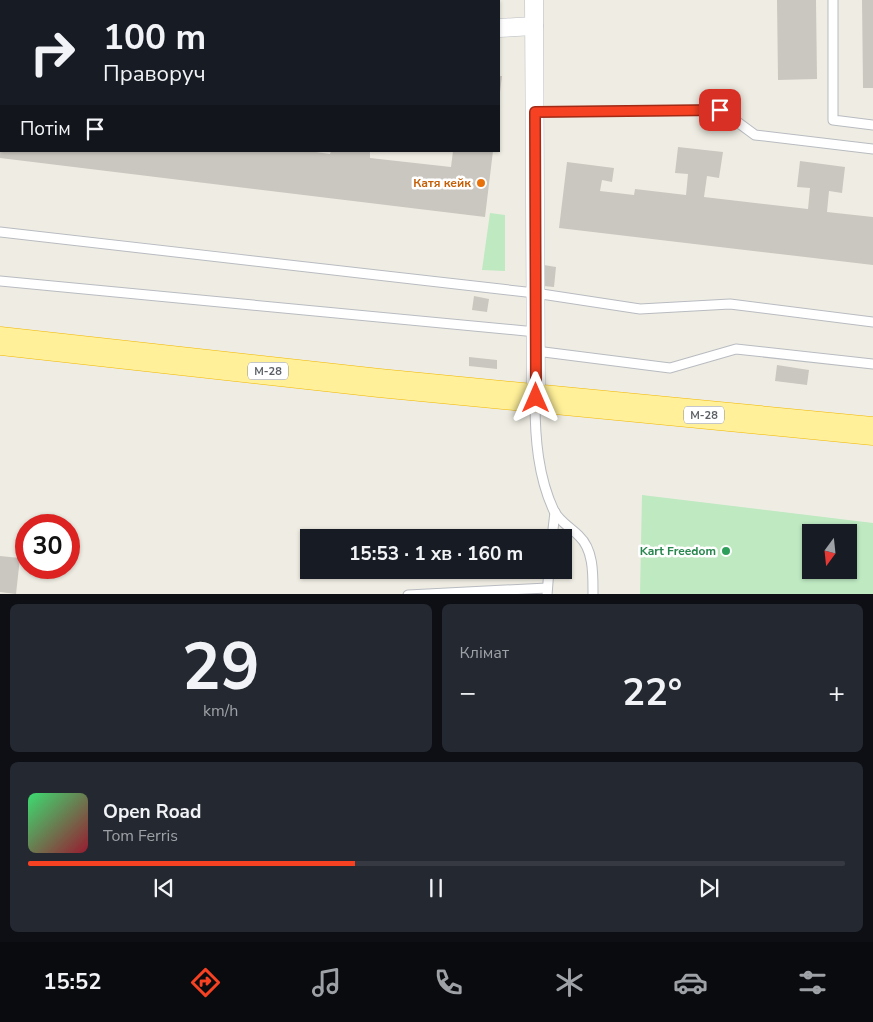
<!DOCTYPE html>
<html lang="uk">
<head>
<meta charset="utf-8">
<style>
  body { margin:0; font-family:"Nunito Sans",sans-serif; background:#242831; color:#f1f3f6; height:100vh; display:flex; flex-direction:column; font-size:19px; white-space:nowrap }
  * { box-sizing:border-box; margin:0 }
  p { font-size:16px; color:#9ea1a6 }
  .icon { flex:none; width:28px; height:28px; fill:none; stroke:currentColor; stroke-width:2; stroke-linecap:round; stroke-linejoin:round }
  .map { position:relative; height:594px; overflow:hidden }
  .side { display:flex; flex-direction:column; gap:10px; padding:10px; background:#0d0f14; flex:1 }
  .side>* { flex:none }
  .hud { position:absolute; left:0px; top:0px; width:500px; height:152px; box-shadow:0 1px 4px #0004; background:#171b24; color:#f1f3f6; overflow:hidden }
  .needle { width:32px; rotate:195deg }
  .fabs { position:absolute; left:802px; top:524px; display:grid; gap:10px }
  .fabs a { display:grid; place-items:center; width:55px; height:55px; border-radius:0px; background:#171b24; box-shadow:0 1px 4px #0004; font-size:25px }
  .speed { position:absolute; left:15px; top:514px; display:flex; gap:10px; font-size:25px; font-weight:700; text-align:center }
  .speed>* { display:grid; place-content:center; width:65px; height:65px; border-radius:50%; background:#171b24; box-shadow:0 1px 4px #0004; line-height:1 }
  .speed .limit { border:8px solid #d22; background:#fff; color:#111 }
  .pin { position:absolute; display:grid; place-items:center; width:42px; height:42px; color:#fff; margin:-21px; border-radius:10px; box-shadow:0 2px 8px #0006 }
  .me { position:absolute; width:55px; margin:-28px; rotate:0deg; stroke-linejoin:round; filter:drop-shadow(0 0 4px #0008) }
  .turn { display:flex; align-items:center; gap:18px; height:105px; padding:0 20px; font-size:22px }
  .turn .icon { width:65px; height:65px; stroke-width:2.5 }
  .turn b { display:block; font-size:35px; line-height:42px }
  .then { display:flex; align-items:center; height:48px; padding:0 20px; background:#0003; gap:10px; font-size:19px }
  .big { font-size:38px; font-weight:700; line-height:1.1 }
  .side .tile { flex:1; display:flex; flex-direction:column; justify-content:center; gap:8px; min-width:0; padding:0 18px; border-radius:8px; background:#242831 }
  .side .dial { align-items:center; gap:0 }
  .dial b { font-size:65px; line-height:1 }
  .song { display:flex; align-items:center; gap:15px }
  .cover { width:60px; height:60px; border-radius:8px; background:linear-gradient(135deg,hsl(140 70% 55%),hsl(350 70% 35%)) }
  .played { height:5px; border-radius:2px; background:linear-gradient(90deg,#f64122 40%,#363941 40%) }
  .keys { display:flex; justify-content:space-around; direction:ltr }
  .heat { display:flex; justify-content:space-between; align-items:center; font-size:28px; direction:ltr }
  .side .tiles { flex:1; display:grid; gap:10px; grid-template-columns:1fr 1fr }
  .tile:last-child { grid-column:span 2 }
  .trip { position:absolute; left:300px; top:529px; width:272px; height:50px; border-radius:0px; background:#171b24; box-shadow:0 1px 4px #0004; font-weight:700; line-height:50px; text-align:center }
  .tabs { display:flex; height:80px; justify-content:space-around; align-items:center; background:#090b0e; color:#9ea1a6 }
  .tabs .icon { width:35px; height:35px }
  .tabs .active { color:#f64122 }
  .tabs b { font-size:22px; color:#f1f3f6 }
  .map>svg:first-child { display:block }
  .green { fill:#bee9c1; fill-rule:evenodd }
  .building { fill:#cac7c0 }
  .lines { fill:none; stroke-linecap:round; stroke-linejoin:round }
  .service-casing { stroke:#b8bbc0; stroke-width:11 }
  .minor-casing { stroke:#b8bbc0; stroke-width:19 }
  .trunk-casing { stroke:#f2b700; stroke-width:29 }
  .service { stroke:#fff; stroke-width:9 }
  .minor { stroke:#fff; stroke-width:18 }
  .trunk { stroke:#fff099; stroke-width:28 }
  .route-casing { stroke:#a02a16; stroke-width:12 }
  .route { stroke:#f64122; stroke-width:9 }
  .food-dot { fill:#e8710a; stroke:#fff; stroke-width:2 }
  .leisure-dot { fill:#2e9e5b; stroke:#fff; stroke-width:2 }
  .labels { text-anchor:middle; stroke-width:5; stroke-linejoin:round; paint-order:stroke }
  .shield { fill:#fff; stroke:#8c8f93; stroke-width:1 }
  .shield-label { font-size:11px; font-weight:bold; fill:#5b5f65 }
  .food-label { font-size:12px; font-weight:bold; fill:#c56008; stroke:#fff; text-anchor:end }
  .leisure-label { font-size:12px; font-weight:bold; fill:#27864d; stroke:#fff; text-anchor:end }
</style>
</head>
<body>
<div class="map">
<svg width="873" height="595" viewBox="0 0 873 595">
  <rect width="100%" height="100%" fill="#efede3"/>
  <!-- green -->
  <g class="green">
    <polygon points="490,213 505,215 505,271 482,270"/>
    <path d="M642,495L873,523V594H640ZM811,532H849V570H811Z"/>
  </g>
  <!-- building -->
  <g class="building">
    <polygon points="777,0 816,0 817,79 778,80"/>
    <polygon points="862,0 873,0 873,88 863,88"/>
    <polygon points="499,76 502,76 500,92 499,92"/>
    <polygon points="678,147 723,152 719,178 707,176 704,197 808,209 810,188 797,187 800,161 845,167 842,193 829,191 827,212 873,217 873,265 559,228 567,162 614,168 612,182 602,180 600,191 634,195 635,189 686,195 688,174 675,173"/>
    <polygon points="0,151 309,151 330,154 331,151 370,151 370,158 451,167 453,151 493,151 485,217 0,158"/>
    <polygon points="544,265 556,267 554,287 543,286"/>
    <polygon points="474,296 489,299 487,312 472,310"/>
    <polygon points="469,357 497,360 497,369 469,366"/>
    <polygon points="777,365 809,370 807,385 775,381"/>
    <polygon points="0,556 20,558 16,594 0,592"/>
  </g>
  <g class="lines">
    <defs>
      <g id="service">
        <polyline points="833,0 833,120 873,125"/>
        <polyline points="535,112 721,110 755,135 873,149"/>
        <polyline points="0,232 535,293 640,309 730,304 873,322"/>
        <polyline points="0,281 536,332"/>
        <polyline points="536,351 670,368 736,349 873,364"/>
        <path d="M535,401C535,438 538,477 554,511C559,521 571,528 579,536C594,550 593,575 593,595"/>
        <polyline points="552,538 555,512"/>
        <polyline points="408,595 547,588"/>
        <polyline points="547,595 549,570"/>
      </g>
      <g id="minor">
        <polyline points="534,0 536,398"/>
        <polyline points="0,26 1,26"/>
        <polyline points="499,28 534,26"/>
      </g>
      <polyline id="trunk" points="0,341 379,383 873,431"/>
    </defs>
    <!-- service casing -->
    <use href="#service" class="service-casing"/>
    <!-- minor casing -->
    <use href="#minor" class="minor-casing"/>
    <!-- trunk casing -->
    <use href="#trunk" class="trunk-casing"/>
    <!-- service -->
    <use href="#service" class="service"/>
    <!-- minor -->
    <use href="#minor" class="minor"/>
    <!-- trunk -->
    <use href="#trunk" class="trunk"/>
  </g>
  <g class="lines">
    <defs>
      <polyline id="route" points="536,398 535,112 720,110"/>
    </defs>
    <!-- route casing -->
    <use href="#route" class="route-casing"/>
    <!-- route -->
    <use href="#route" class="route"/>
  </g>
  <!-- markers -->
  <circle class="food-dot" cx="481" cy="183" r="5"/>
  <circle class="leisure-dot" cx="726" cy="551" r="5"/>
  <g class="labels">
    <!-- shield labels -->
    <g class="shield">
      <rect x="248" y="362.5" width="40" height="17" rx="4"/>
      <rect x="684" y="406.5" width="40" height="17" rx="4"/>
    </g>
    <g class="shield-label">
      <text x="268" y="375">М-28</text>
      <text x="704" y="419">М-28</text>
    </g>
    <!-- food labels -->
    <g class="food-label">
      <text x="471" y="187">Катя кейк</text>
    </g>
    <!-- leisure labels -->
    <g class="leisure-label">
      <text x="716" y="555">Kart Freedom</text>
    </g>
  </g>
</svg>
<div class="fabs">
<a><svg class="needle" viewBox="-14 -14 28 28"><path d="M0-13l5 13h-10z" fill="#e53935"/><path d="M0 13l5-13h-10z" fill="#9ea1a6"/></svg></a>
</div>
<div class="speed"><div class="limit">30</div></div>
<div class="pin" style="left:720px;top:110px;background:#d93025"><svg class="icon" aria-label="arrive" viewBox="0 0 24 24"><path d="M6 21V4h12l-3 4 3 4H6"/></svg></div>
<svg class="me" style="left:536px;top:398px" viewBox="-20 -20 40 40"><path d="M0-17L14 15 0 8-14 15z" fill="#f64122" stroke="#fff" stroke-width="4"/></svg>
<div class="trip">15:53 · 1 хв · 160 m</div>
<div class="hud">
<div class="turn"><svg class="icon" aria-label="right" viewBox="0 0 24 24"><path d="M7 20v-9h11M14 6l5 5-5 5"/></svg><div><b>100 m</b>Праворуч</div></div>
<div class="then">Потім<svg class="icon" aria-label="arrive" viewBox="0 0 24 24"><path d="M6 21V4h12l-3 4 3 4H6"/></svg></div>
</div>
</div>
<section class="side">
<div class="tiles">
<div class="tile dial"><b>29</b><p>km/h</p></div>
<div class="tile"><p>Клімат</p>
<div class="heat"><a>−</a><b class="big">22°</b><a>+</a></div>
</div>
<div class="tile">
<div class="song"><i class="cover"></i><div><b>Open Road</b><p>Tom Ferris</p></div></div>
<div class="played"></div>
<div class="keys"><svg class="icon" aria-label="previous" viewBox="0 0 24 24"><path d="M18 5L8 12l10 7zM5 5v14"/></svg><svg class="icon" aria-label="pause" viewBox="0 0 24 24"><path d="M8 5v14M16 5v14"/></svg><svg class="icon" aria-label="next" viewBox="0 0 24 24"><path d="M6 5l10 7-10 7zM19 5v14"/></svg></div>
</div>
</div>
</section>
<nav class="tabs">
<b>15:52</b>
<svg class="icon active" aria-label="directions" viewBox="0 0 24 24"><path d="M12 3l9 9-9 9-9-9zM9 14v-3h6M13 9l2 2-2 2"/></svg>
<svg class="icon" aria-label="music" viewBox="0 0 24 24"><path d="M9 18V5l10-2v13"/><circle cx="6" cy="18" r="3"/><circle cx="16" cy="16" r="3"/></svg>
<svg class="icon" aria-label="phone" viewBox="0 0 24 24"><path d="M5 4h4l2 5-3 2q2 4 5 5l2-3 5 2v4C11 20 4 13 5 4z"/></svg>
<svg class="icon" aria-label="climate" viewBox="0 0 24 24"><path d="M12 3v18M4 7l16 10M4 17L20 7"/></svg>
<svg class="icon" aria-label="car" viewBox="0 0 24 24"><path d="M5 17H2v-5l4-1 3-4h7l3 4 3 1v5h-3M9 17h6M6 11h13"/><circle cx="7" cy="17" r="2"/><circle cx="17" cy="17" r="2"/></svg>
<svg class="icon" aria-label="filters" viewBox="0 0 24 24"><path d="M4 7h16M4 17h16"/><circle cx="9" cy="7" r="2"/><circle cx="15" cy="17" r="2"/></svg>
</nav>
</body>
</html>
